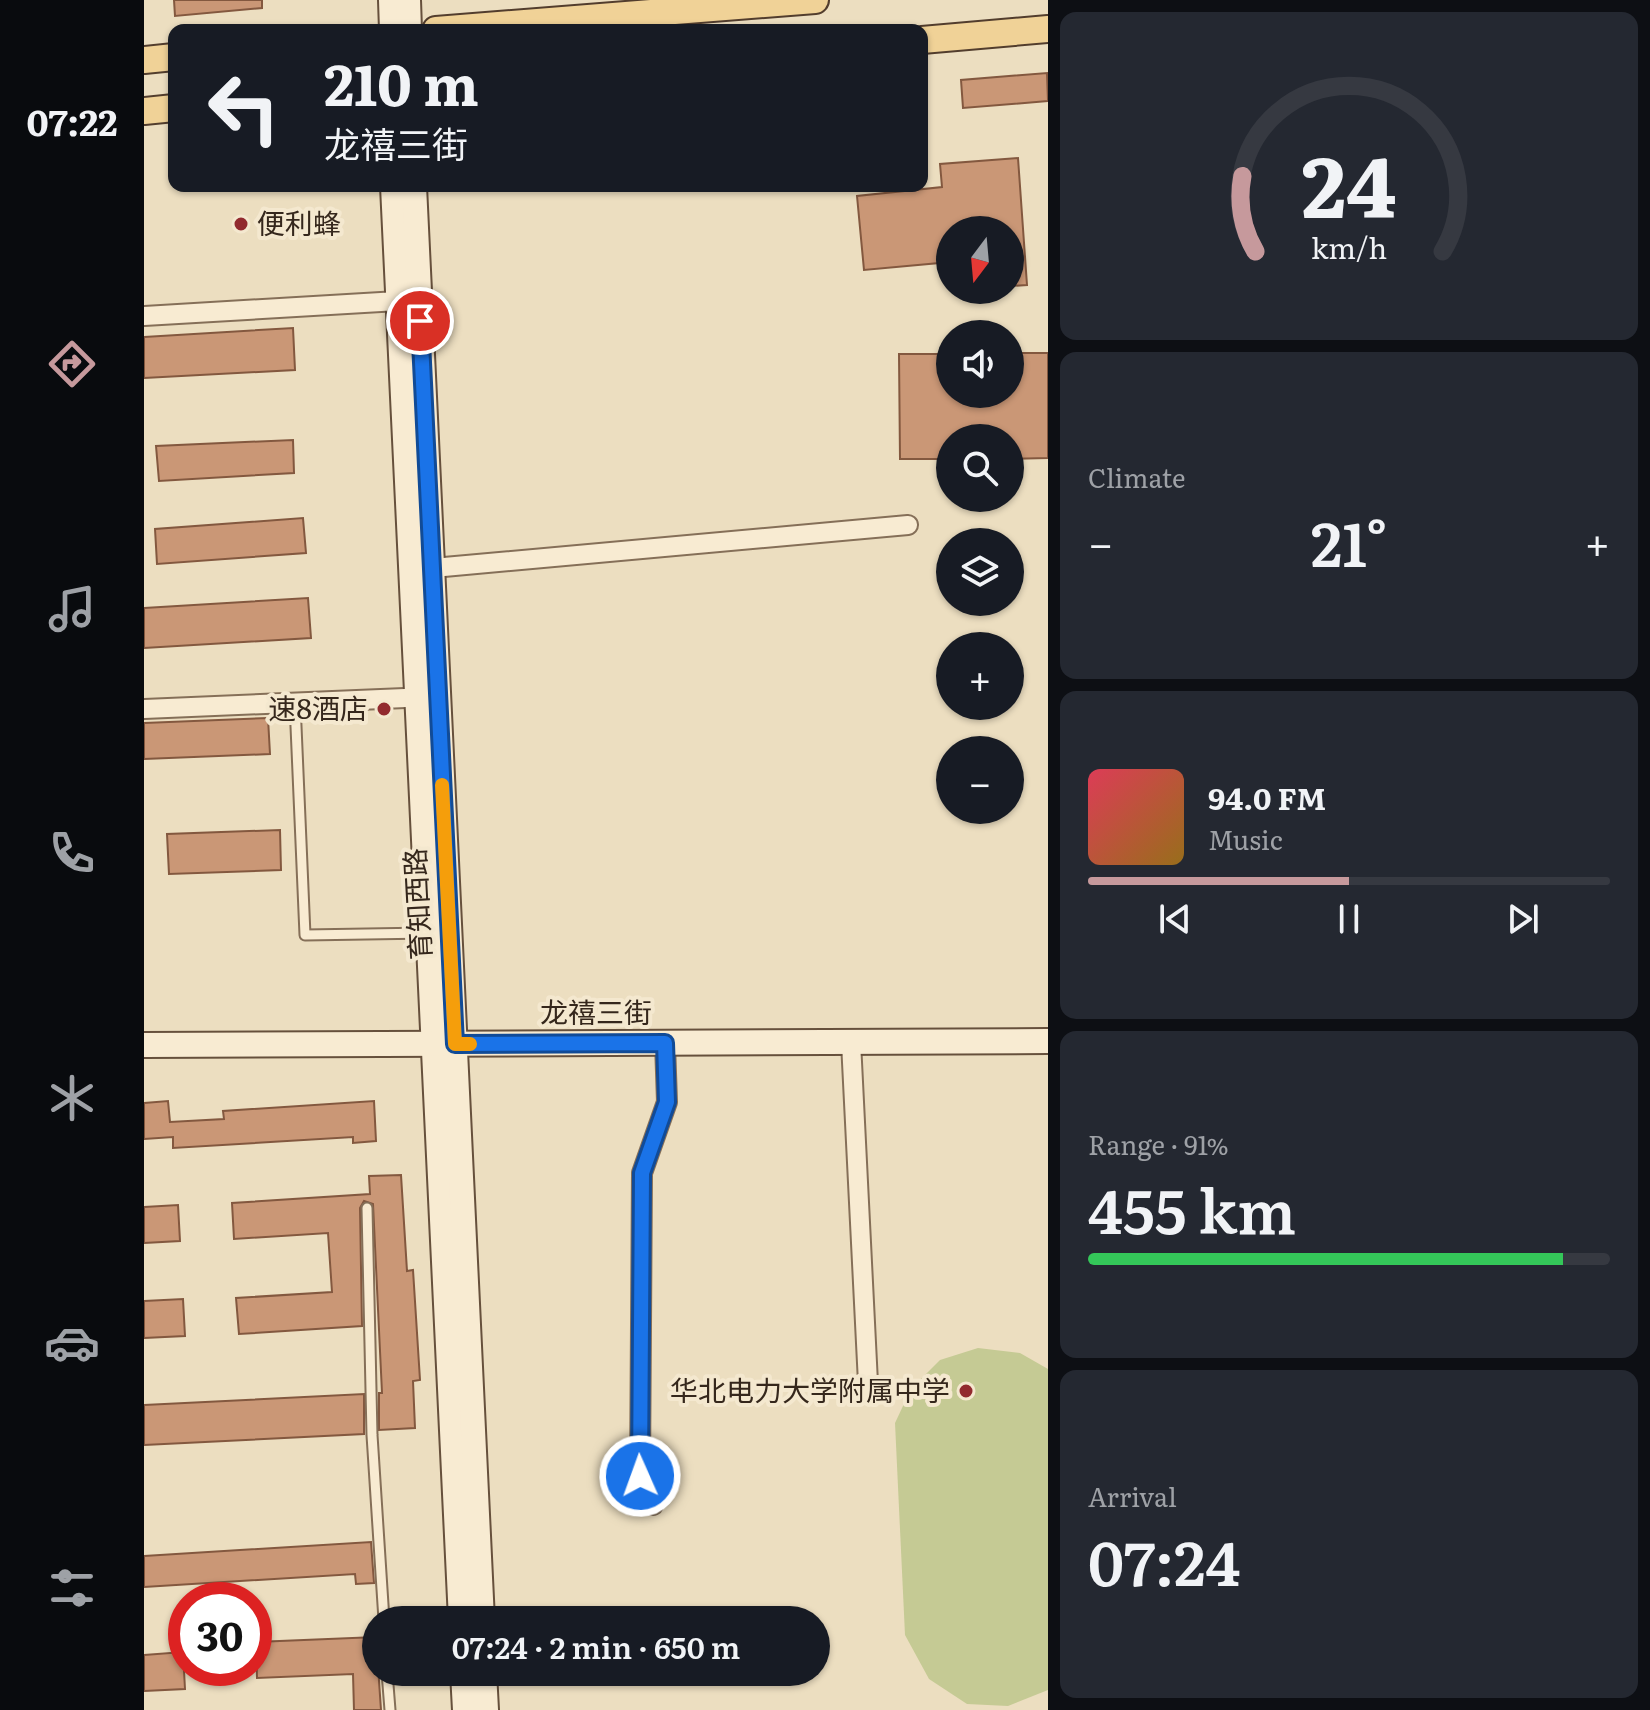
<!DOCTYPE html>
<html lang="en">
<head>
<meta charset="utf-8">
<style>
  body { margin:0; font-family:Literata,"Noto Sans SC",serif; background:#242831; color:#f1f3f6; height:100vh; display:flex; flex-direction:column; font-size:30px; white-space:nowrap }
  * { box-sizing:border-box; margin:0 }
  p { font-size:26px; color:#9ea1a6 }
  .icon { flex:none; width:44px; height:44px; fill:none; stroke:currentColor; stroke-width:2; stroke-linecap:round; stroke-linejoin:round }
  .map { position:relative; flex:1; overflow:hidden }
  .side { display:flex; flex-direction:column; gap:12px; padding:12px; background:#0d0f14; width:602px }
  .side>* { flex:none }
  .guide { position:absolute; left:24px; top:24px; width:760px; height:168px; border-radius:16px; box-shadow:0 2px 6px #0004; background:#171b24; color:#f1f3f6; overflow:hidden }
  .needle { width:52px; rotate:196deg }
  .tools { position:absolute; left:792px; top:216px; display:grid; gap:16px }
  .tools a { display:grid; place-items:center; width:88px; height:88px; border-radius:50%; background:#171b24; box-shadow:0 2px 6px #0004; font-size:40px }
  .speed { position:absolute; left:24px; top:1582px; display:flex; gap:16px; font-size:40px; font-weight:700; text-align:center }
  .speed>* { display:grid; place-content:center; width:104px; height:104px; border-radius:50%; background:#171b24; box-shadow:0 2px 6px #0004; line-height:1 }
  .speed .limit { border:12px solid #d22; background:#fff; color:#111 }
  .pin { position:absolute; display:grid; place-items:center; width:68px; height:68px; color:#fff; margin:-34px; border:4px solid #fff; border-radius:50%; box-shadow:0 2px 8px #0007 }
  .me { position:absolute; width:88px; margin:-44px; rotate:358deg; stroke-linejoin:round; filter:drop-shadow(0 0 6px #0008) }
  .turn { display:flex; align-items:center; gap:28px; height:168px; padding:0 24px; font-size:36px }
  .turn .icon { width:104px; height:104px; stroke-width:2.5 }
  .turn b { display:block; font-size:56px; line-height:68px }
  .big { font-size:60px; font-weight:600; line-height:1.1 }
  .side .widget { flex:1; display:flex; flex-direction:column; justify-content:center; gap:12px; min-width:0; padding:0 28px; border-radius:16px; background:#242831 }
  .side .dial { align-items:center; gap:0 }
  .dial svg { height:208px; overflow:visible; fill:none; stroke:#363941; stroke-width:7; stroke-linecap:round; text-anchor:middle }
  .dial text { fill:#f1f3f6; stroke:none }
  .song { display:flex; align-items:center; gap:24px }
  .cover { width:96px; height:96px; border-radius:12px; background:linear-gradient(135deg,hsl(350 70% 55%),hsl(40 70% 35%)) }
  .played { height:8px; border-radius:4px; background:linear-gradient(90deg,#c6999c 50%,#363941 50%) }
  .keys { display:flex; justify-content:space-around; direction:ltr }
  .heat { display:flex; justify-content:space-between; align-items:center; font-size:44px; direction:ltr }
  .charge { height:12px; border-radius:6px; background:linear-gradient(90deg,#34c759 91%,#363941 0) }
  .trip { position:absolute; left:218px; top:1606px; width:468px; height:80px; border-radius:40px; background:#171b24; box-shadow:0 2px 6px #0004; font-weight:600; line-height:80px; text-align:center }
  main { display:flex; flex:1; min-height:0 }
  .menu { display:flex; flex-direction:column; width:144px; justify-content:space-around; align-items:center; background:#090b0e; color:#9ea1a6 }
  .menu .icon { width:56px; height:56px }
  .menu .on { color:#c6999c }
  .menu b { font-size:36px; color:#f1f3f6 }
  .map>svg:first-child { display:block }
  .green { fill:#c5ca94 }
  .building { fill:#ca9776; stroke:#83583f; stroke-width:2 }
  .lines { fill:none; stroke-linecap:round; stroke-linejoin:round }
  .lane-casing { stroke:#856f58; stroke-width:13 }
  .street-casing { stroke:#856f58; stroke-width:22 }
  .secondary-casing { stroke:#66503c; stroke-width:28 }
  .primary-casing { stroke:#523d2d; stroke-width:30 }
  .lane { stroke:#f8ebd2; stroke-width:9 }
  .street { stroke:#f8ebd2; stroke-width:18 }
  .secondary { stroke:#f8ebd2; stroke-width:24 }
  .primary { stroke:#f0d297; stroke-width:26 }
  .route-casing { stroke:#114b97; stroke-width:20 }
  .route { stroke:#1a73e8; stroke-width:14 }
  .slow { stroke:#f59e0b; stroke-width:14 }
  .poi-dot { fill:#922a2e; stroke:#f4e8cf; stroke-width:3 }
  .labels { text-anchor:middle; stroke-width:8; stroke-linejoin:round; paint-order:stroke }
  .poi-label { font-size:28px; fill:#35271c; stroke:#f4e8cf; text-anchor:end }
  .street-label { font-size:28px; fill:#35271c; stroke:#f4e8cf }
</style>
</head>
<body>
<main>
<nav class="menu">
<b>07:22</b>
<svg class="icon on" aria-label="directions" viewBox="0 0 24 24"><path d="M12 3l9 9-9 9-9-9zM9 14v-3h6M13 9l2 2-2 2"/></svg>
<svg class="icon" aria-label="music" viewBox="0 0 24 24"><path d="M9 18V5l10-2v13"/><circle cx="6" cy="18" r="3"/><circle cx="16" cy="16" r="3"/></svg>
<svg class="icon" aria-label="phone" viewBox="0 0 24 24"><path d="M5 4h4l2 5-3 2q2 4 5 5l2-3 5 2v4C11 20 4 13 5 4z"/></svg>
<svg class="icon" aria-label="climate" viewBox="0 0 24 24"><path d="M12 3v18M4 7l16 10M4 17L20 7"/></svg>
<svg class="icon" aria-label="car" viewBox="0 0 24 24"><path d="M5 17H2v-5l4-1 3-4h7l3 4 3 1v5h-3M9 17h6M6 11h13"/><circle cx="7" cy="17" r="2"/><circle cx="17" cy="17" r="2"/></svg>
<svg class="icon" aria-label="filters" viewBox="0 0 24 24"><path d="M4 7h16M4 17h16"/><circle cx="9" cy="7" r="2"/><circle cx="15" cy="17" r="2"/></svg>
</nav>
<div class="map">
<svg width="904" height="1710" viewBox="0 0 904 1710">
  <rect width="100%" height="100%" fill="#ecdec0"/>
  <!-- green -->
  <polygon class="green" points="834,1348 876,1353 904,1369 904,1690 864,1706 823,1704 785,1679 761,1635 751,1423 767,1389 796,1360"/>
  <!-- building -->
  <g class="building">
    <polygon points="30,0 118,0 118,8 31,16"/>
    <polygon points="903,73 904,101 819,108 817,80"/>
    <polygon points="874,158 883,285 866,286 866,230 806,230 806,262 720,270 713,196 798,187 796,164"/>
    <polygon points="149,328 151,370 0,378 0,337"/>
    <polygon points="866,353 904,353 904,458 866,459 866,438 806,438 806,459 756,459 755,354 806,354 806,394 866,394"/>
    <polygon points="149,440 150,473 15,481 12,446"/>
    <polygon points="159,518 162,553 13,564 11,529"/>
    <polygon points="164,598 167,638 0,648 0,608"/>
    <polygon points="124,718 126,754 0,759 0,723"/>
    <polygon points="136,830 137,870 25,874 23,834"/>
    <polygon points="24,1101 26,1122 80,1119 79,1111 230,1101 232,1141 209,1143 209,1137 29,1148 29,1137 0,1139 0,1103"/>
    <polygon points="257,1175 263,1271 269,1270 276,1380 269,1381 271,1428 235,1430 235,1393 238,1393 229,1204 220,1201 216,1208 218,1326 95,1334 92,1298 188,1292 184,1233 90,1239 88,1203 226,1194 225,1176"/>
    <polygon points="34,1205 36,1241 0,1243 0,1207"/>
    <polygon points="39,1299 41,1336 0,1338 0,1301"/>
    <polygon points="220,1394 220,1434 0,1445 0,1405"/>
    <polygon points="227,1542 230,1583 212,1584 211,1574 0,1587 0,1556"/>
    <polygon points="232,1637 237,1710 210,1710 209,1674 113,1678 112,1642"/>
    <polygon points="39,1652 41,1689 0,1691 0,1655"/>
  </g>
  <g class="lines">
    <defs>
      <g id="lane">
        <polyline points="151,703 161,935 284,933"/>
        <polyline points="223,1208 228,1435 240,1620"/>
        <polyline points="243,1672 246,1710"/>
      </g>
      <g id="street">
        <polyline points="0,316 254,301"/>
        <polyline points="278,569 764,525"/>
        <polyline points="0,709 285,697"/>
        <polyline points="707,1042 724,1383"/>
        <polyline points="509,1505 496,1476 498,1173 523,1102 521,1043"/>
      </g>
      <g id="secondary">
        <polyline points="247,0 248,30"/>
        <polyline points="264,0 265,30"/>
        <polyline points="249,186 317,1620"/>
        <polyline points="270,186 338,1620"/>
        <polyline points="0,1045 904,1041"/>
        <polyline points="319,1672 321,1710"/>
        <polyline points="340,1672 342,1710"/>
      </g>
      <g id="primary">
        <polyline points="292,30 671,0"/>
        <polyline points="778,40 904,29"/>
        <polyline points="0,60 30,57"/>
        <polyline points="0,111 30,108"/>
      </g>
    </defs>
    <!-- lane casing -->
    <use href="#lane" class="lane-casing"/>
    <!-- street casing -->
    <use href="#street" class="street-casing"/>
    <!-- secondary casing -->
    <use href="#secondary" class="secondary-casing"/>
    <!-- primary casing -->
    <use href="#primary" class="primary-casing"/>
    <!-- lane -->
    <use href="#lane" class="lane"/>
    <!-- street -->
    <use href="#street" class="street"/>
    <!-- secondary -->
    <use href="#secondary" class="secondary"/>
    <!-- primary -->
    <use href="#primary" class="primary"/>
  </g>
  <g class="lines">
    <defs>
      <polyline id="route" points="276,321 311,1044 521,1043 523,1102 498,1173 496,1476"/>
    </defs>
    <!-- route casing -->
    <use href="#route" class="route-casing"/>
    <!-- route -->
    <use href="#route" class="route"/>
    <!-- slow -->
    <polyline class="slow" points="298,785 311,1044 326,1044"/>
  </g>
  <!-- markers -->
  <g class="poi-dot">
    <circle cx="97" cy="224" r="8"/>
    <circle cx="240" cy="709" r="8"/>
    <circle cx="822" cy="1391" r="8"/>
  </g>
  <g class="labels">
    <!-- poi labels -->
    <g class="poi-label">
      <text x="113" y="234" text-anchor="start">便利蜂</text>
      <text x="224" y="719">速8酒店</text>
      <text x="806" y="1401">华北电力大学附属中学</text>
    </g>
    <!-- street labels -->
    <g class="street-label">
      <text transform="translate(274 904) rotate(-93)" y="10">育知西路</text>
      <text x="452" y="1023">龙禧三街</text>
    </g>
  </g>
</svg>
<div class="tools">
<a><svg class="needle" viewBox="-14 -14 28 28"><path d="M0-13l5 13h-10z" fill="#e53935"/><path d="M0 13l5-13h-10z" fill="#9ea1a6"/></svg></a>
<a><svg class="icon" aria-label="sound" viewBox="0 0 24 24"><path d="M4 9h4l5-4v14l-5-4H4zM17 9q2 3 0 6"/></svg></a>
<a><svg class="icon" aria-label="search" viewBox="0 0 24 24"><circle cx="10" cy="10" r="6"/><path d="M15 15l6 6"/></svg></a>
<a><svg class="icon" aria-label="layers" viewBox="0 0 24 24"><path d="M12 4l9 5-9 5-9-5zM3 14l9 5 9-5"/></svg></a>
<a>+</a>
<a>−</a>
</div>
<div class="speed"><div class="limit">30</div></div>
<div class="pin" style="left:276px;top:321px;background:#d93025"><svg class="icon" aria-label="arrive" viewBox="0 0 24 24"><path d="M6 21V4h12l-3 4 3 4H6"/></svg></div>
<svg class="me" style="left:496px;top:1476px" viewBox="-20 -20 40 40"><circle r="17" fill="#1a73e8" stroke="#fff" stroke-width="3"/><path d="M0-11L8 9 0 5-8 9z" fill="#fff"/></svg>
<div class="trip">07:24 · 2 min · 650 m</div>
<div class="guide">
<div class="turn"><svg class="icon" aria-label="left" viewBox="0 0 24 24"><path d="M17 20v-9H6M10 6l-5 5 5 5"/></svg><div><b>210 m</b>龙禧三街</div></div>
</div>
</div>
<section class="side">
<div class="widget dial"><svg viewBox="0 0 100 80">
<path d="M14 69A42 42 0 1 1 86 69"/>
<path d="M14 69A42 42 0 0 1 9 40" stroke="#c6999c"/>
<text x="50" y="56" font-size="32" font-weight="700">24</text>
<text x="50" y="72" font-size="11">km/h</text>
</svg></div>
<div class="widget"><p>Climate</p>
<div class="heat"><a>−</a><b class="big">21°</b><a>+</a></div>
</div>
<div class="widget">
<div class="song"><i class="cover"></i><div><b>94.0 FM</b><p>Music</p></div></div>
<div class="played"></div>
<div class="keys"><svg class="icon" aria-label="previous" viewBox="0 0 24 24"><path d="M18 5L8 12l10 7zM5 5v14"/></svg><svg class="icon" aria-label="pause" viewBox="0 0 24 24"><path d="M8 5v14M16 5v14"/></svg><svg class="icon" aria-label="next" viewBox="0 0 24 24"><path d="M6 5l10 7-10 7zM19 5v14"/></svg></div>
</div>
<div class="widget"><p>Range · 91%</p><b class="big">455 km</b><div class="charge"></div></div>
<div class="widget"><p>Arrival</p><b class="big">07:24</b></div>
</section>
</main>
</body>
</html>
